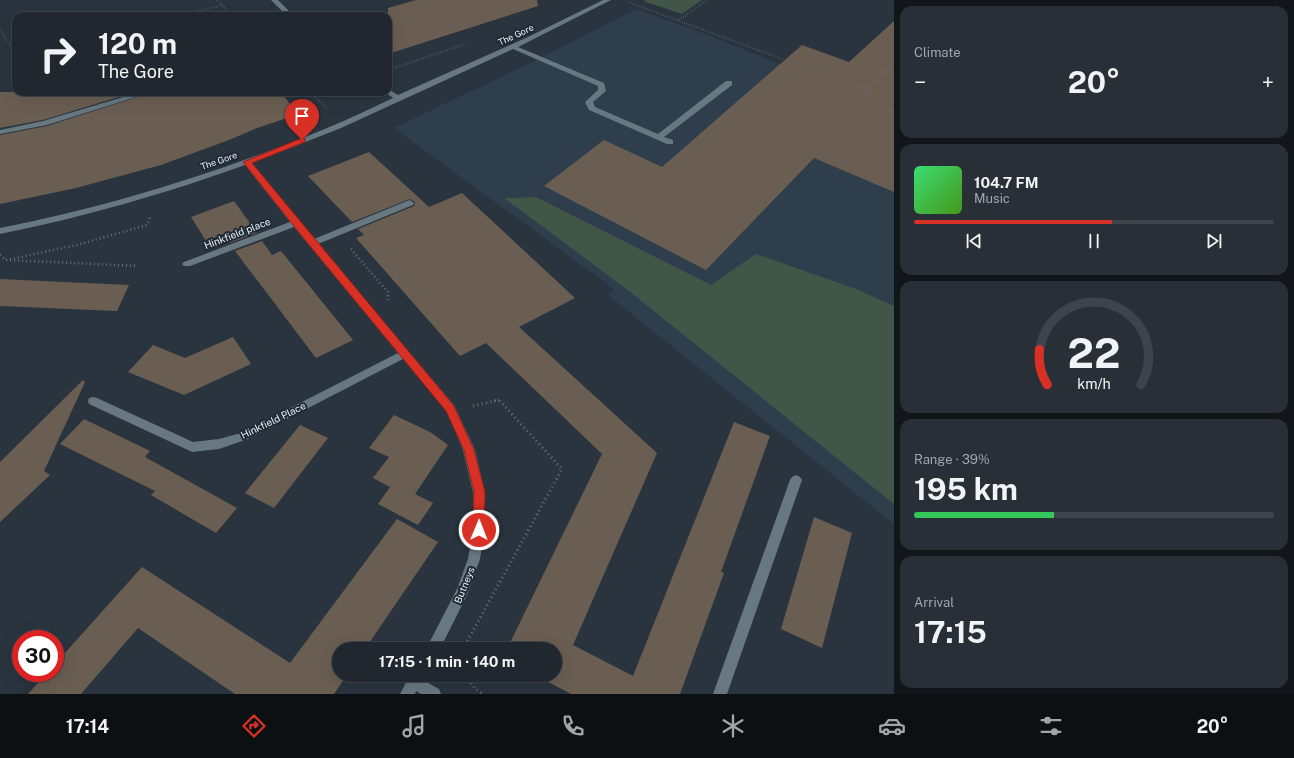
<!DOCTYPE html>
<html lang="en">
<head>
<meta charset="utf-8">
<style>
  body { margin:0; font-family:"Public Sans",sans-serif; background:#282f37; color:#f1f3f6; height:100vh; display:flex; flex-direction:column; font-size:15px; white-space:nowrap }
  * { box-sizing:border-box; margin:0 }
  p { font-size:13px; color:#a2a5aa }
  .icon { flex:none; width:22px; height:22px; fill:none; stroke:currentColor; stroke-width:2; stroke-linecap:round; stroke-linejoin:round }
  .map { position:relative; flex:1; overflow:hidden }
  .details { display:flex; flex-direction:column; gap:6px; padding:6px; background:#12151a; width:400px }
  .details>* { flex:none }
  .guide { position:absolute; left:12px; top:12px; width:380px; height:84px; border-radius:12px; box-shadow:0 4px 16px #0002,0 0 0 1px #3d444b; background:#20272f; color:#f1f3f6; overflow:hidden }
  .speed { position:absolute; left:12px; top:630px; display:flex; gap:8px; font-size:20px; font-weight:700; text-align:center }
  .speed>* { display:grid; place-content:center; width:52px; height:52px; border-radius:50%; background:#20272f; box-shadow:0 4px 16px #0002,0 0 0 1px #3d444b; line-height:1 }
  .speed .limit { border:6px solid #d22; background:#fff; color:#111 }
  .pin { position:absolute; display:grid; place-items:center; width:34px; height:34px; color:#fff; margin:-41px -17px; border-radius:50% 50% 50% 0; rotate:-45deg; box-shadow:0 0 4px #0007 }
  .pin .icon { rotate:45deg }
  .me { position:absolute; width:44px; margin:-22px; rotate:1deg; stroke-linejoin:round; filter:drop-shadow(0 0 3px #0008) }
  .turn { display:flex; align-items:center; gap:14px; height:84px; padding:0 20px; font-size:18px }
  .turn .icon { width:52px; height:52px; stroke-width:2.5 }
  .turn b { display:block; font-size:28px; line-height:34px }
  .big { font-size:30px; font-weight:700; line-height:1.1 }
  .details .tile { flex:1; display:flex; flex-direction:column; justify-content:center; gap:6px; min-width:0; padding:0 14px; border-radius:12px; background:#282f37 }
  .details .dial { align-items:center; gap:0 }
  .dial svg { height:104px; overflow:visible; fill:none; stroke:#3d444b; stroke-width:7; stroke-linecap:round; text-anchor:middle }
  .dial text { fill:#f1f3f6; stroke:none }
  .song { display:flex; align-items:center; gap:12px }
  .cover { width:48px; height:48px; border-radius:6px; background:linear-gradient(135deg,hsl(140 70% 55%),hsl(100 70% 35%)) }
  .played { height:4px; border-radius:2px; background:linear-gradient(90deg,#d93025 55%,#3d444b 55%) }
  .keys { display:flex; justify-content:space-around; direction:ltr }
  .heat { display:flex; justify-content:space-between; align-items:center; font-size:22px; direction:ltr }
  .charge { height:6px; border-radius:3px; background:linear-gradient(90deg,#34c759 39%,#3d444b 0) }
  .trip { position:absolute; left:332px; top:642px; width:230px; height:40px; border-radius:20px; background:#20272f; box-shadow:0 4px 16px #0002,0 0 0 1px #3d444b; font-weight:700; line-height:40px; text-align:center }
  .tabs { display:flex; height:64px; justify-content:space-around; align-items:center; background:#0d1013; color:#a2a5aa }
  .tabs .icon { width:28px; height:28px }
  .tabs .active { color:#d93025 }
  .tabs b { font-size:18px; color:#f1f3f6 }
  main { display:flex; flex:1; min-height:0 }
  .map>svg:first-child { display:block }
  .built { fill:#2e3e4d }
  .green { fill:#425648 }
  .building { fill:#6a5e52 }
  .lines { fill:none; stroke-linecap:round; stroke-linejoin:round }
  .path-far2 { stroke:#666f79; stroke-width:2; stroke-dasharray:0.5 2; stroke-linecap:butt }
  .path-far1 { stroke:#666f79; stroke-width:2.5; stroke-dasharray:1 3; stroke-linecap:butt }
  .path { stroke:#666f79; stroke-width:3; stroke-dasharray:1 3.5; stroke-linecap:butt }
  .minor { fill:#677881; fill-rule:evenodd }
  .route { fill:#d93025; stroke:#8d1f18 }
  .labels { text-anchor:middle; stroke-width:4; stroke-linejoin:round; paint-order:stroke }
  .far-street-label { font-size:9px; fill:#e9eff6; stroke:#202a34 }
  .street-label { font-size:10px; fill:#e9eff6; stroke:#202a34 }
</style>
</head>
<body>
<main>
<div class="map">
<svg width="894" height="694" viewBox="0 0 894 694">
  <rect width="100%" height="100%" fill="#2a343f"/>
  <!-- built -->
  <polygon class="built" points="636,9 713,37 894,111 894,524 608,295 614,289 394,128 532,62"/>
  <!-- green -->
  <g class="green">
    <polygon points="647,0 702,0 682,14 643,1"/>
    <polygon points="536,197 711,285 756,254 856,289 894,306 894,504 629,291 504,198"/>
  </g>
  <!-- building -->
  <g class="building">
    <polygon points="416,0 537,0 538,6 388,54 388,8"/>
    <polygon points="894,21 894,192 814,158 706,270 544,186 604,140 662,167 802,45 849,62"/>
    <polygon points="0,92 135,92 43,120 0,128"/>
    <polygon points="153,92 280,92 299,114 257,128 229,140 161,165 76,188 0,204 0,135 47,126"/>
    <polygon points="369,152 429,207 462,193 575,298 519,327 657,453 573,645 633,676 734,422 770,436 721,572 724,573 680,694 571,694 535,675 555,675 555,649 507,649 602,454 486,343 460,356 356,238 364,235 358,229 414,206 415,202 410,199 352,222 308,176"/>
    <polygon points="234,201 257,233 230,243 223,234 206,241 191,217"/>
    <polygon points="262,241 272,255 281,251 353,340 316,358 235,251"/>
    <polygon points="0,279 129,285 117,311 0,306"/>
    <polygon points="233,337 251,364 184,395 128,372 153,345 185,358"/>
    <polygon points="83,380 85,382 44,471 50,475 0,522 0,462"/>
    <polygon points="394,415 430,432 448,445 415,494 433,503 418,525 378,504 390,487 373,478 389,457 369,448"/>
    <polygon points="84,419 150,451 145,457 237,508 216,533 151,495 155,491 60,444"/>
    <polygon points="300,425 328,438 274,508 245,493"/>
    <polygon points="814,517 852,533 822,648 781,629"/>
    <polygon points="397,519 438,542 365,649 339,649 339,675 347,675 334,694 235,694 138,628 81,694 28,694 47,673 55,673 55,664 142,567 290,663"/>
  </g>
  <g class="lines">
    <!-- path-far2 -->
    <g class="path-far2">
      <polyline points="217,0 233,16"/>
      <polyline points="628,2 866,90 892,64"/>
      <polyline points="180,16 222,5"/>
      <polyline points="679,20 707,0"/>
      <polyline points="0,29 16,56"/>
      <polyline points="388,70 465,44"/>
      <polyline points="866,90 883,108 894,113"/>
      <polyline points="310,92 328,109"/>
    </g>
    <!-- path-far1 -->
    <g class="path-far1">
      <polyline points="351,249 388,292 388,300"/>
      <polyline points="0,255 6,260 138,266"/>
      <polyline points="6,260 77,245 147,225 151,215"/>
      <polyline points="494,401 499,400 500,401"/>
    </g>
    <!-- path -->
    <g class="path">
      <polyline points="473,406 498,400"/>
      <polyline points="463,649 562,469 499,400"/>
      <polyline points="467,675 475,689 483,694"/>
    </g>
    <!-- minor -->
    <g class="minor">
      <polygon points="271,0 278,0 294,16 287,16"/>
      <path d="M603,0H611L518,47L604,83L606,91L593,102L595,107L658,134L726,81H732V85L664,137L673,140V144H667L589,110L585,102L598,90V86L513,49L341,128L252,163L314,239L407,201L410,200L414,203L413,205L318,244L454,405L475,450L485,492V530L480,559L467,595L440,649H426L457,589L468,559L473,530V492L463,450L446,410L403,359L248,439L219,449L192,452L188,450L89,404L88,401L89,398L93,397L97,398L193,442L219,439L241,433L398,353L294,227L190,266H184L182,264L184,262L290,222L245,165C165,194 84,217 0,234V228C112,206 221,172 327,128C349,119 371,108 393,98L385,92H388V89L398,95L528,37Z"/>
      <polygon points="140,92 152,92 47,125 0,134 0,130 43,121"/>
      <polygon points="796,475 800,477 802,480 727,694 713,694 790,480 792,477"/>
      <polygon points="410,675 425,675 423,680 439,689 441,694 421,694 416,691 415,694 400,694"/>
    </g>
  </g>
  <!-- route -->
  <polygon class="route" points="302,138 305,139 305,142 252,163 454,406 474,450 485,492 484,530 483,534 479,535 475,534 473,530 474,492 464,450 446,411 301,235 243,162"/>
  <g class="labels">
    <!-- far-street labels -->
    <g class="far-street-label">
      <text transform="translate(516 35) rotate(-25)" y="3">The Gore</text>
      <text transform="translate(219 161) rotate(-19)" y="3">The Gore</text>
    </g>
    <!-- street labels -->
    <g class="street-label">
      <text transform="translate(237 233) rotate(-21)" y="4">Hinkfield place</text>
      <text transform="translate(273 420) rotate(-26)" y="4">Hinkfield Place</text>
      <text transform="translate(464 585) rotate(-68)" y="4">Butneys</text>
    </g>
  </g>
</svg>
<div class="speed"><div class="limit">30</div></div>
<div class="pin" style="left:302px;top:140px;background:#d93025"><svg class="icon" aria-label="arrive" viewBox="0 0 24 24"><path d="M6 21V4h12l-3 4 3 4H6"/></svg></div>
<svg class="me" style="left:479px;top:530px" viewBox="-20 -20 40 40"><circle r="17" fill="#d93025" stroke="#fff" stroke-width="3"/><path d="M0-11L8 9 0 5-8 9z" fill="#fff"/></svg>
<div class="trip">17:15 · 1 min · 140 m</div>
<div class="guide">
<div class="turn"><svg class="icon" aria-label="right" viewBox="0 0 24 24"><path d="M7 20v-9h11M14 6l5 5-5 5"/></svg><div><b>120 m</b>The Gore</div></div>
</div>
</div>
<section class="details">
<div class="tile"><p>Climate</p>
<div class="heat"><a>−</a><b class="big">20°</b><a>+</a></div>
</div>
<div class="tile">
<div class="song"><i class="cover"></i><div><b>104.7 FM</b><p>Music</p></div></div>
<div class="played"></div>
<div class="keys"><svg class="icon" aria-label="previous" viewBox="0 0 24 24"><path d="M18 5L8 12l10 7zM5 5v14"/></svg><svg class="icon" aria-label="pause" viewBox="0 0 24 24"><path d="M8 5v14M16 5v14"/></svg><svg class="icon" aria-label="next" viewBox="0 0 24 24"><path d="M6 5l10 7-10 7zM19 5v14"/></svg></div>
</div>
<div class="tile dial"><svg viewBox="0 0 100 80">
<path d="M14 69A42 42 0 1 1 86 69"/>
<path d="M14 69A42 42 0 0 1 8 42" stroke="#d93025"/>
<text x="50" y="56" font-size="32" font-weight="700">22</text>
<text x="50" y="72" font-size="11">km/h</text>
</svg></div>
<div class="tile"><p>Range · 39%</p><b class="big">195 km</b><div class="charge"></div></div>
<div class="tile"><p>Arrival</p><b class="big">17:15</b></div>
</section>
</main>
<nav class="tabs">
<b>17:14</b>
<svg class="icon active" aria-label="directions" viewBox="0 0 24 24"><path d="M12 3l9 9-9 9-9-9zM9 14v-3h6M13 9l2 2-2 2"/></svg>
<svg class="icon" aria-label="music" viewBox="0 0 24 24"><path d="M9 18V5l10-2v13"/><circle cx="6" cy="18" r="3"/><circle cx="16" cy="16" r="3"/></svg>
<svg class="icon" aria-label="phone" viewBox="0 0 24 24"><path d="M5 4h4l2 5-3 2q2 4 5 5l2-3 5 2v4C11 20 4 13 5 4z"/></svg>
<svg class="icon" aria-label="climate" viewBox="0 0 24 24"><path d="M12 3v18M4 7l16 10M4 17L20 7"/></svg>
<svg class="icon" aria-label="car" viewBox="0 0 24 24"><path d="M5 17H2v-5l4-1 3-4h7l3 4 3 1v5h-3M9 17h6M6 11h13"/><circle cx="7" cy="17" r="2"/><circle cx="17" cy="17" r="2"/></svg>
<svg class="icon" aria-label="filters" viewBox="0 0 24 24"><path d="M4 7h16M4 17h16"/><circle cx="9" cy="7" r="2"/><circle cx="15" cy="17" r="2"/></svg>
<b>20°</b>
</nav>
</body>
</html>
